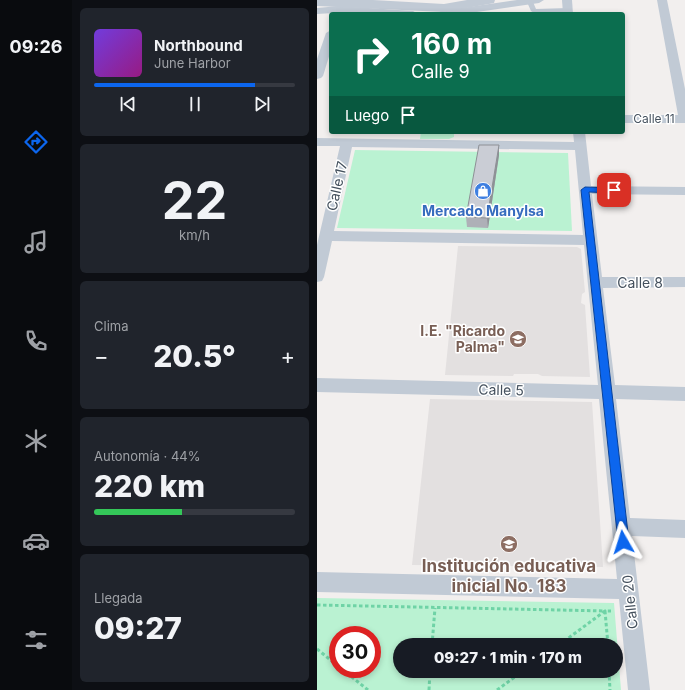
<!DOCTYPE html>
<html lang="es">
<head>
<meta charset="utf-8">
<style>
  body { margin:0; font-family:Inter,sans-serif; background:#20242c; color:#f1f3f6; height:100vh; display:flex; flex-direction:column; font-size:15px; white-space:nowrap }
  * { box-sizing:border-box; margin:0 }
  p { font-size:13px; color:#9ea1a6 }
  .icon { flex:none; width:22px; height:22px; fill:none; stroke:currentColor; stroke-width:2; stroke-linecap:round; stroke-linejoin:round }
  .map { position:relative; flex:1; overflow:hidden }
  .panel { display:flex; flex-direction:column; gap:8px; padding:8px; background:#0d0f14; width:245px }
  .panel>* { flex:none }
  .guide { position:absolute; left:12px; top:12px; width:296px; height:122px; border-radius:4px; box-shadow:0 2px 6px #0003; background:#0b6e4f; color:#fff; overflow:hidden }
  .speed { position:absolute; left:12px; top:626px; display:flex; gap:8px; font-size:20px; font-weight:700; text-align:center }
  .speed>* { display:grid; place-content:center; width:52px; height:52px; border-radius:50%; background:#171b24; box-shadow:0 2px 6px #0003; line-height:1 }
  .speed .limit { border:6px solid #d22; background:#fff; color:#111 }
  .pin { position:absolute; display:grid; place-items:center; width:34px; height:34px; color:#fff; margin:-17px; border-radius:8px; box-shadow:0 2px 6px #0006 }
  .me { position:absolute; width:44px; margin:-22px; rotate:354deg; stroke-linejoin:round; filter:drop-shadow(0 0 3px #0008) }
  .turn { display:flex; align-items:center; gap:14px; height:84px; padding:0 16px; font-size:18px }
  .turn .icon { width:52px; height:52px; stroke-width:2.5 }
  .turn b { display:block; font-size:28px; line-height:34px }
  .then { display:flex; align-items:center; height:38px; padding:0 16px; background:#0003; gap:8px; font-size:15px }
  .big { font-size:30px; font-weight:800; line-height:1.1 }
  .panel .widget { flex:1; display:flex; flex-direction:column; justify-content:center; gap:6px; min-width:0; padding:0 14px; border-radius:6px; background:#20242c }
  .panel .dial { align-items:center; gap:0 }
  .dial b { font-size:52px; line-height:1 }
  .song { display:flex; align-items:center; gap:12px }
  .cover { width:48px; height:48px; border-radius:6px; background:linear-gradient(135deg,hsl(260 70% 55%),hsl(310 70% 35%)) }
  .played { height:4px; border-radius:2px; background:linear-gradient(90deg,#0c66ee 80%,#363941 80%) }
  .keys { display:flex; justify-content:space-around; direction:ltr }
  .heat { display:flex; justify-content:space-between; align-items:center; font-size:22px; direction:ltr }
  .charge { height:6px; border-radius:3px; background:linear-gradient(90deg,#34c759 44%,#363941 0) }
  .trip { position:absolute; left:76px; top:638px; width:230px; height:40px; border-radius:20px; background:#171b24; box-shadow:0 2px 6px #0003; font-weight:800; line-height:40px; text-align:center }
  main { display:flex; flex:1; min-height:0 }
  .menu { display:flex; flex-direction:column; width:72px; justify-content:space-around; align-items:center; background:#090b0e; color:#9ea1a6 }
  .menu .icon { width:28px; height:28px }
  .menu .on { color:#0c66ee }
  .menu b { font-size:18px; color:#f1f3f6 }
  .map>svg:first-child { display:block }
  .education { fill:#e3e0e0 }
  .green { fill:#baf2d2; fill-rule:evenodd }
  .lines { fill:none; stroke-linecap:round; stroke-linejoin:round }
  .path { stroke:#6fd3a6; stroke-width:3; stroke-dasharray:3.5 2.5; stroke-linecap:butt }
  .service { fill:#c1cad5; fill-rule:evenodd }
  .minor { fill:#c1cad5; fill-rule:evenodd }
  .tertiary { fill:#c1cad5; fill-rule:evenodd }
  .wall { fill:#aeb0b7 }
  .shaded-wall { fill:#8d9095 }
  .building { fill:#cacdd5; stroke:#8d9095 }
  .route { fill:#0c66ee; stroke:#08429b }
  .labels { text-anchor:middle; stroke-width:3; stroke-linejoin:round; paint-order:stroke }
  .far-street-label { font-size:12px; fill:#45515e; stroke:#fff }
  .street-label { font-size:14px; fill:#45515e; stroke:#fff }
  .shop-label { font-size:14px; font-weight:bold; fill:#366cbe; stroke:#fff }
  .education-label { font-size:14px; font-weight:bold; fill:#785e54; stroke:#fff; text-anchor:end }
  .near-education-label { font-size:17px; font-weight:bold; fill:#785e54; stroke:#fff }
</style>
</head>
<body>
<main>
<nav class="menu">
<b>09:26</b>
<svg class="icon on" aria-label="directions" viewBox="0 0 24 24"><path d="M12 3l9 9-9 9-9-9zM9 14v-3h6M13 9l2 2-2 2"/></svg>
<svg class="icon" aria-label="music" viewBox="0 0 24 24"><path d="M9 18V5l10-2v13"/><circle cx="6" cy="18" r="3"/><circle cx="16" cy="16" r="3"/></svg>
<svg class="icon" aria-label="phone" viewBox="0 0 24 24"><path d="M5 4h4l2 5-3 2q2 4 5 5l2-3 5 2v4C11 20 4 13 5 4z"/></svg>
<svg class="icon" aria-label="climate" viewBox="0 0 24 24"><path d="M12 3v18M4 7l16 10M4 17L20 7"/></svg>
<svg class="icon" aria-label="car" viewBox="0 0 24 24"><path d="M5 17H2v-5l4-1 3-4h7l3 4 3 1v5h-3M9 17h6M6 11h13"/><circle cx="7" cy="17" r="2"/><circle cx="17" cy="17" r="2"/></svg>
<svg class="icon" aria-label="filters" viewBox="0 0 24 24"><path d="M4 7h16M4 17h16"/><circle cx="9" cy="7" r="2"/><circle cx="15" cy="17" r="2"/></svg>
</nav>
<section class="panel">
<div class="widget">
<div class="song"><i class="cover"></i><div><b>Northbound</b><p>June Harbor</p></div></div>
<div class="played"></div>
<div class="keys"><svg class="icon" aria-label="previous" viewBox="0 0 24 24"><path d="M18 5L8 12l10 7zM5 5v14"/></svg><svg class="icon" aria-label="pause" viewBox="0 0 24 24"><path d="M8 5v14M16 5v14"/></svg><svg class="icon" aria-label="next" viewBox="0 0 24 24"><path d="M6 5l10 7-10 7zM19 5v14"/></svg></div>
</div>
<div class="widget dial"><b>22</b><p>km/h</p></div>
<div class="widget"><p>Clima</p>
<div class="heat"><a>−</a><b class="big">20.5°</b><a>+</a></div>
</div>
<div class="widget"><p>Autonomía · 44%</p><b class="big">220 km</b><div class="charge"></div></div>
<div class="widget"><p>Llegada</p><b class="big">09:27</b></div>
</section>
<div class="map">
<svg width="368" height="690" viewBox="0 0 368 690">
  <rect width="100%" height="100%" fill="#f2efee"/>
  <!-- education -->
  <g class="education">
    <polygon points="141,246 260,247 264,249 268,292 265,294 264,303 268,305 273,377 225,376 221,374 197,374 196,376 128,375"/>
    <polygon points="113,399 275,402 286,567 95,565"/>
  </g>
  <!-- green -->
  <g class="green">
    <polygon points="104,132 137,132 137,137 132,139 103,139"/>
    <polygon points="38,150 251,153 255,231 20,228"/>
    <path d="M0,598L297,603L304,690H0ZM21,635H55V669H21ZM83,645H299V671H83Z"/>
  </g>
  <g class="lines">
    <!-- path -->
    <g class="path">
      <polyline points="0,605 288,611 291,645"/>
      <polyline points="115,645 118,608"/>
      <polyline points="242,645 288,611 294,611"/>
      <polyline points="0,649 21,666"/>
      <polyline points="25,669 51,690"/>
      <polyline points="292,671 293,690"/>
      <polyline points="112,690 113,671"/>
      <polyline points="180,690 206,671"/>
    </g>
    <!-- service -->
    <polygon class="service" points="213,0 216,2 219,9 251,8 254,10 251,12 217,13 214,11 210,2"/>
    <!-- minor -->
    <g class="minor">
      <polygon points="200,0 227,0 222,3 146,14 119,14 124,11"/>
      <polygon points="245,0 255,0 256,14 246,14"/>
      <polygon points="340,0 350,0 368,89 368,123 306,123 306,115 361,115"/>
      <path d="M22,6L96,11L101,14C68,14 33,11 0,14V8Z"/>
      <polygon points="14,30 14,50 6,76 4,78 0,79 0,59 9,33"/>
      <path d="M256,132H268L274,186L368,187V195L275,194L285,277H368V287L286,288L298,385L368,387V401L299,399L313,518L368,520V538L315,536L333,690H311L302,599L0,592V572L300,579L282,399L0,392V378L281,385L267,245L15,241L7,277L5,281L0,282V245L23,146H0V138L257,142ZM35,147L258,150L266,235L17,231Z"/>
    </g>
    <!-- tertiary -->
    <polygon class="tertiary" points="0,0 56,0 127,4 150,0 178,0 177,3 172,4 127,12 0,6"/>
  </g>
  <!-- wall -->
  <polygon class="wall" points="182,145 182,155 171,228 150,227 149,217"/>
  <!-- shaded-wall -->
  <polygon class="shaded-wall" points="182,145 182,155 171,228 170,218"/>
  <!-- building -->
  <polygon class="building" points="162,145 182,145 170,218 149,217"/>
  <!-- route -->
  <polygon class="route" points="268,187 297,188 300,190 297,193 272,192 312,542 310,546 306,547 302,546 301,542 264,190"/>
  <!-- icons -->
  <defs>
    <symbol id="shop-disc" viewBox="-11 -11 22 22"><circle r="9.5" fill="#3f7fe0" stroke="#fff"/><path d="M-5-2.5h2.3a2.7 3.5 0 0 1 5.4 0H5L5.5 6h-11ZM-1.5-2.5h3a1.5 2.3 0 0 0-3 0Z" fill="#fff"/></symbol>
    <symbol id="school-disc" viewBox="-11 -11 22 22"><circle r="9.5" fill="#8d6e63" stroke="#fff"/><path d="M0-5L7-2L0 1L-7-2ZM-4 1L0 2.5L4 1V4Q0 6-4 4Z" fill="#fff"/></symbol>
  </defs>
  <g fill-rule="evenodd">
    <use href="#shop-disc" x="156" y="181" width="20" height="20"/>
    <use href="#school-disc" x="191" y="329" width="20" height="20"/>
    <use href="#school-disc" x="182" y="534" width="20" height="20"/>
  </g>
  <g class="labels">
    <!-- far-street labels -->
    <g class="far-street-label">
      <text x="337" y="123">Calle 11</text>
    </g>
    <!-- street labels -->
    <g class="street-label">
      <text transform="translate(20 186) rotate(-77)" y="5">Calle 17</text>
      <text x="323" y="288">Calle 8</text>
      <text transform="translate(184 390) rotate(1)" y="5">Calle 5</text>
      <text transform="translate(313 602) rotate(-96)" y="5">Calle 20</text>
    </g>
    <!-- shop labels -->
    <g class="shop-label">
      <text x="166" y="216">Mercado Manylsa</text>
    </g>
    <!-- education labels -->
    <g class="education-label">
      <text x="188" y="336">I.E. "Ricardo<tspan x="188" dy="16">Palma"</tspan></text>
    </g>
    <!-- near-education labels -->
    <g class="near-education-label">
      <text x="192" y="572">Institución educativa<tspan x="192" dy="20">inicial No. 183</tspan></text>
    </g>
  </g>
</svg>
<div class="speed"><div class="limit">30</div></div>
<div class="pin" style="left:297px;top:190px;background:#d93025"><svg class="icon" aria-label="arrive" viewBox="0 0 24 24"><path d="M6 21V4h12l-3 4 3 4H6"/></svg></div>
<svg class="me" style="left:306px;top:542px" viewBox="-20 -20 40 40"><path d="M0-17L14 15 0 8-14 15z" fill="#0c66ee" stroke="#fff" stroke-width="4"/></svg>
<div class="trip">09:27 · 1 min · 170 m</div>
<div class="guide">
<div class="turn"><svg class="icon" aria-label="right" viewBox="0 0 24 24"><path d="M7 20v-9h11M14 6l5 5-5 5"/></svg><div><b>160 m</b>Calle 9</div></div>
<div class="then">Luego<svg class="icon" aria-label="arrive" viewBox="0 0 24 24"><path d="M6 21V4h12l-3 4 3 4H6"/></svg></div>
</div>
</div>
</main>
</body>
</html>
